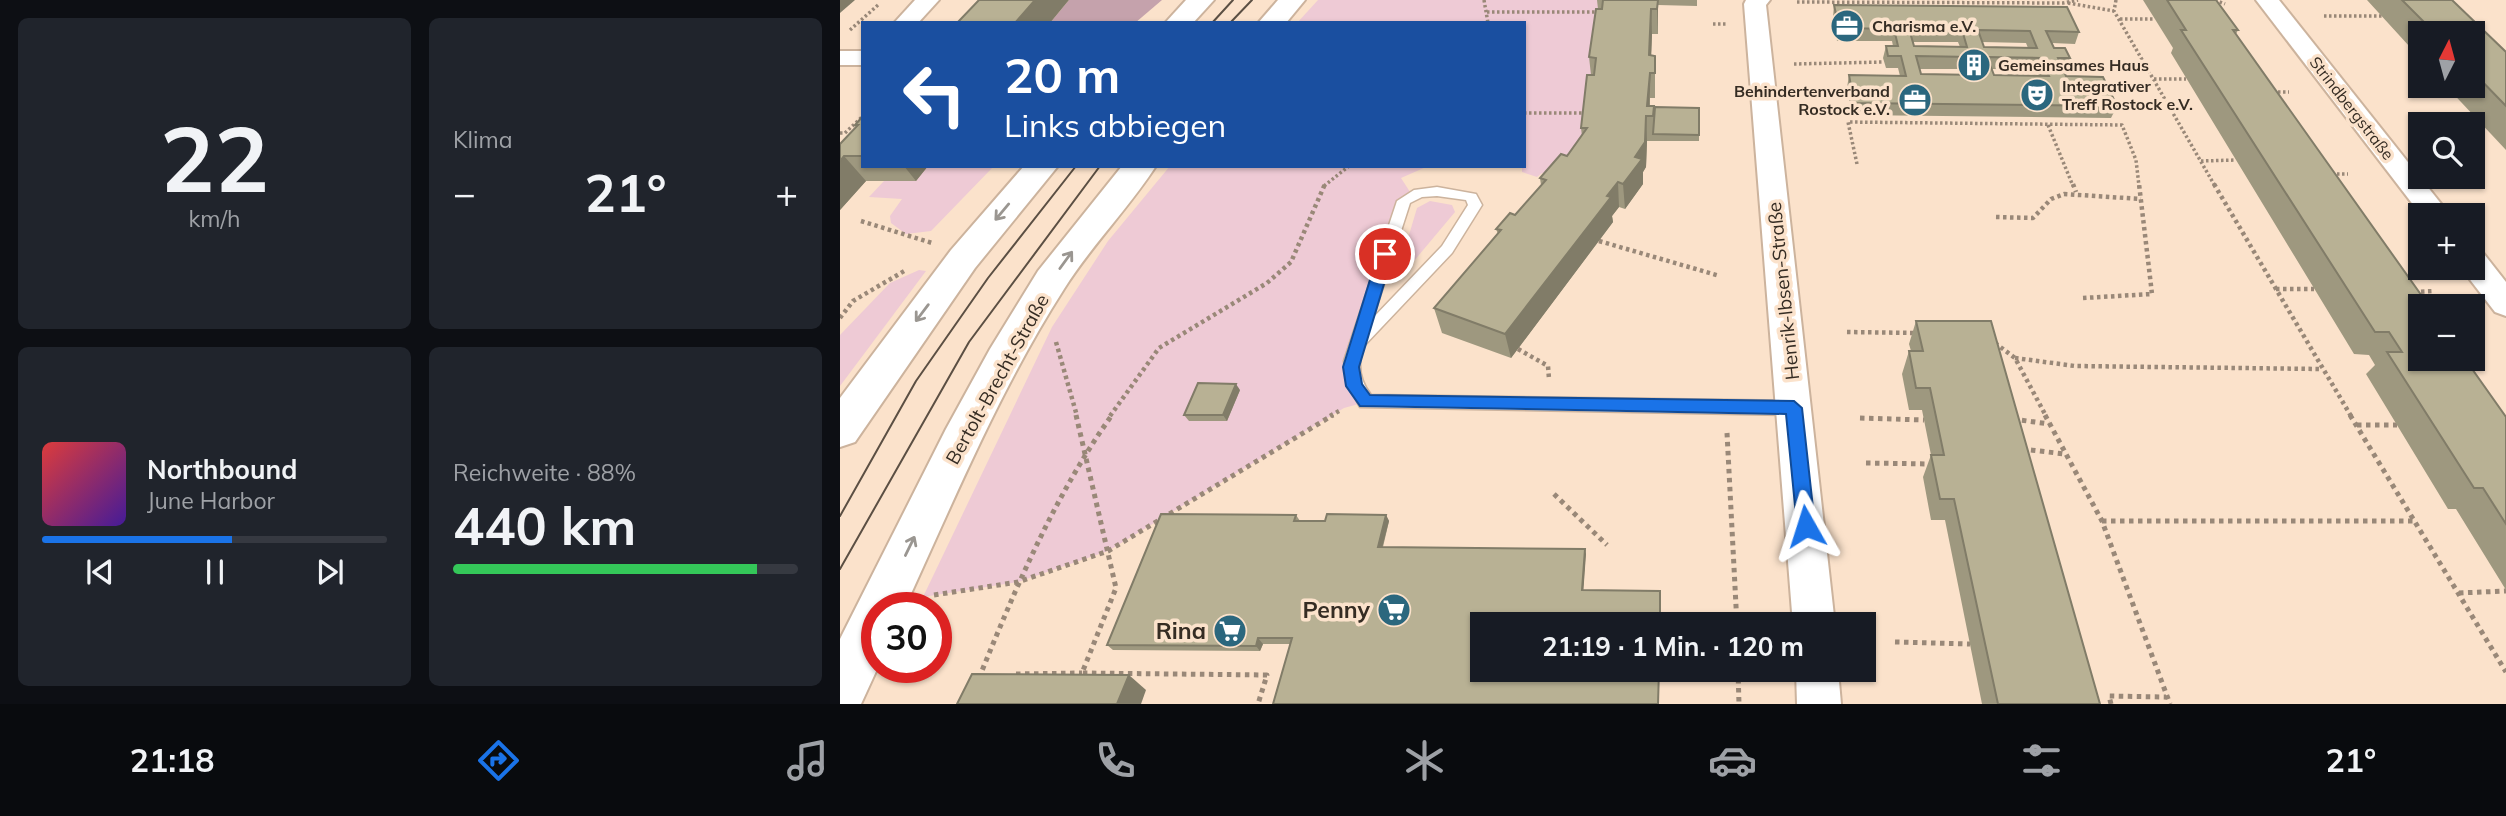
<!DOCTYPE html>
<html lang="de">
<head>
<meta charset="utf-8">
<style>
  body { margin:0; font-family:Mulish,sans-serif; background:#20242c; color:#f1f3f6; height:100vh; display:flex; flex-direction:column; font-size:26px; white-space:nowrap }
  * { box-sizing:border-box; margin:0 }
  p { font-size:23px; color:#9ea1a6 }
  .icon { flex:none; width:38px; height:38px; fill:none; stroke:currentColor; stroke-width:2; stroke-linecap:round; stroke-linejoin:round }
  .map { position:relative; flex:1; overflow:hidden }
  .drawer { display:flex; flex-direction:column; gap:18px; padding:18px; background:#0d0f14; width:840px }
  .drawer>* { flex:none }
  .guide { position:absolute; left:21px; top:21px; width:665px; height:147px; border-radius:0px; box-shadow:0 2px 5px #0004; background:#1a4fa0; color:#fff; overflow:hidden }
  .needle { width:46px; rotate:6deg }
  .tools { position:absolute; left:1568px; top:21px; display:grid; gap:14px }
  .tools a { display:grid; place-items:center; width:77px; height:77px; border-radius:0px; background:#171b24; box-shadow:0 2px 5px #0004; font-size:35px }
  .speed { position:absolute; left:21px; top:592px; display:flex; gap:14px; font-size:35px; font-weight:700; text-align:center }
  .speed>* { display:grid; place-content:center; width:91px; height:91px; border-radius:50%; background:#171b24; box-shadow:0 2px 5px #0004; line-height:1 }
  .speed .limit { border:10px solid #d22; background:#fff; color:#111 }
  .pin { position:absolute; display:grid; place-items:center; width:60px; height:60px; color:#fff; margin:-30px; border:4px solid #fff; border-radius:50%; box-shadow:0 2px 7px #0007 }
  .me { position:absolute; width:77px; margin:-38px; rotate:354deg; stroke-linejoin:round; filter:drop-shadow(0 0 5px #0008) }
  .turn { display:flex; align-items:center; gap:24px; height:147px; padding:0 28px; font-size:32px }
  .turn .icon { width:91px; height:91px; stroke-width:2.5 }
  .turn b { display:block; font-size:49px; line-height:60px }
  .big { font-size:52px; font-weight:700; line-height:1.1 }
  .drawer .tile { flex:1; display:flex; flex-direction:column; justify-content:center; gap:10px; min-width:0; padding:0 24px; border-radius:10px; background:#20242c }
  .drawer .dial { align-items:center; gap:0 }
  .dial b { font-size:91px; line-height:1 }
  .song { display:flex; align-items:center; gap:21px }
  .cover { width:84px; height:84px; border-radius:10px; background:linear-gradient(135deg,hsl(0 70% 55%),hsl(260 70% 35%)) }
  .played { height:7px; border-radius:4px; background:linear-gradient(90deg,#1a73e8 55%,#363941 55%) }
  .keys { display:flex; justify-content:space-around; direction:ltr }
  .heat { display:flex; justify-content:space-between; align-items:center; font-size:38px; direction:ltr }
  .charge { height:10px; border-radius:5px; background:linear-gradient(90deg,#34c759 88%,#363941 0) }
  .drawer .tiles { flex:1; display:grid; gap:18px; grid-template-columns:repeat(2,1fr) }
  .trip { position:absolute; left:630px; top:612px; width:406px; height:70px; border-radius:0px; background:#171b24; box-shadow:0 2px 5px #0004; font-weight:700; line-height:70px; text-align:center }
  .menu { display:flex; height:112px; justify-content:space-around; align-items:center; background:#090b0e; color:#9ea1a6 }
  .menu .icon { width:49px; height:49px }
  .menu .selected { color:#1a73e8 }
  .menu b { font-size:32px; color:#f1f3f6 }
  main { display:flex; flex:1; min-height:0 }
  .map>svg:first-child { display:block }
  .green { fill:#eecad5 }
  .forest { fill:#c5a2ac }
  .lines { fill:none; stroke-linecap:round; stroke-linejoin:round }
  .lane-casing { stroke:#ccb39d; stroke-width:3 }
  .street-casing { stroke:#ccb39d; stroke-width:4 }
  .secondary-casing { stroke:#ccb39d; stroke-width:4 }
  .path-far2 { stroke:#998878; stroke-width:3.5; stroke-dasharray:2.5 2.5; stroke-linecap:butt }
  .path-far1 { stroke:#998878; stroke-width:4.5; stroke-dasharray:3.5 3.5; stroke-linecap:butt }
  .path { stroke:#998878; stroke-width:5; stroke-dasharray:4.5 4.5; stroke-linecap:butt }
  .lane { fill:#fff; fill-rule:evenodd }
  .street { fill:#fff; fill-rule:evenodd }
  .secondary { fill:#fff; fill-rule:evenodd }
  .tram { stroke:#5b4f43; stroke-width:2 }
  .wall { fill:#9e987f; fill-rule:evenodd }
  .shaded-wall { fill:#817c68 }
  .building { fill:#b8b194; stroke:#817c68; stroke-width:2; fill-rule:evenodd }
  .oneway { stroke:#9a9691 }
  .route { fill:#1a73e8; stroke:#114b97; stroke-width:2 }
  .labels { text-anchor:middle; stroke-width:7; stroke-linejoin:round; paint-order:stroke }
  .far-poi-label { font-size:16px; font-weight:bold; fill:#352c23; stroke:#fbe2cb; text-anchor:start }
  .far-street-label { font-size:16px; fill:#352c23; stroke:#fbe2cb }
  .street-label { font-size:19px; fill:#352c23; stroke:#fbe2cb }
  .near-poi-label { font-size:23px; font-weight:bold; fill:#352c23; stroke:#fbe2cb; text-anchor:end }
</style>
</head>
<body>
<main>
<section class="drawer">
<div class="tiles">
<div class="tile dial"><b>22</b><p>km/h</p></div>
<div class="tile"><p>Klima</p>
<div class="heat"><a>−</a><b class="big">21°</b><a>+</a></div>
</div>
<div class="tile">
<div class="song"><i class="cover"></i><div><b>Northbound</b><p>June Harbor</p></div></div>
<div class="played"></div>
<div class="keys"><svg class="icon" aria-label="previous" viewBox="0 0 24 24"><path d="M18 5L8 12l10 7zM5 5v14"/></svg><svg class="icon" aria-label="pause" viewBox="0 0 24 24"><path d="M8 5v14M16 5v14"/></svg><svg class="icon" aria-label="next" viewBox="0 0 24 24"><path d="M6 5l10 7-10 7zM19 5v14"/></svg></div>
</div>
<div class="tile"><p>Reichweite · 88%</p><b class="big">440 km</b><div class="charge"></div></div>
</div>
</section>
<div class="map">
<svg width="1666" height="704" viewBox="0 0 1666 704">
  <rect width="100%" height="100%" fill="#fbe2cb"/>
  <!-- green -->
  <g class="green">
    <polygon points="478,0 761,0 743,152 730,182 702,173 697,177 682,172 682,167 617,166 684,166 684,23 457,23"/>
    <polygon points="88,166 154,166 91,231 66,234 51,223 50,216 62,199 29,197 44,181 76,181"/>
    <polygon points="330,166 606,166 586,167 561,178 572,195 511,367 526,402 504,408 268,551 178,582 83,597 212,327 268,241"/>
    <polygon points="590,201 612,205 615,212 563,274 558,272 577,208"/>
    <polygon points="79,270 86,271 0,386 0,335 50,283"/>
  </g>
  <!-- forest -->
  <polygon class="forest" points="229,0 322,0 295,23 210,23"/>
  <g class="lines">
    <defs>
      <path id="lane" d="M597,187L636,194L642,205L612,253L523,347C517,365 520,381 531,395L954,401L960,403L962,408L960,413L954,415L520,407L507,383L504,361L557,201L574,190ZM597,196L626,200L628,205L602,246L533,318L570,203L582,197Z"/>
      <g id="street">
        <polygon points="75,0 99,0 78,23 54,23"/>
        <polygon points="906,0 930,0 926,5 995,625 953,625 904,4"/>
        <polygon points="1416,0 1439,0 1610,215 1581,215"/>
        <rect x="0" y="51" width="23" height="14"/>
        <polygon points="1633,251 1644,254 1666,282 1666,316 1655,312 1621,268 1633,268"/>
        <polygon points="956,670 998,670 1001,704 957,704"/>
      </g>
      <g id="secondary">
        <polygon points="346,0 374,0 353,23 325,23"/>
        <polygon points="438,0 465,0 446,23 418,23"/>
        <polygon points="184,166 218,166 135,268 15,442 0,447 0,398 111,250"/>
        <path d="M282,166H316C288,209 251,246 224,289C160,389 114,500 65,607H37L38,667L21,704H0V639L106,429L150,349L198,271Z"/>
      </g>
    </defs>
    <!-- lane casing -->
    <use href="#lane" class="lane-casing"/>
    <!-- street casing -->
    <use href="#street" class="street-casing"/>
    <!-- secondary casing -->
    <use href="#secondary" class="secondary-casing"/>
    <!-- path-far2 -->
    <g class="path-far2">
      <polyline points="644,0 648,23"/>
      <polyline points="1276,0 1274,11 1375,186"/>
      <polyline points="1375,0 1385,4"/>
      <polyline points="957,2 1223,3 1238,0"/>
      <polyline points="1228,3 1274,11"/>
      <polyline points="647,12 759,12"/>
      <polyline points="1484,16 1542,16"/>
      <polyline points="1280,19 1315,19"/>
      <polyline points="873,24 886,24"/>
      <polyline points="10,30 38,5"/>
      <polyline points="954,64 1044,62"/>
      <polyline points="1314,79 1346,79"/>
      <polyline points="1433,92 1449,92"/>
      <polyline points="684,113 746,113"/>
      <polyline points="1208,125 1233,186"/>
      <polyline points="0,133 5,133 23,116"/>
      <polyline points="1361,161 1396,160"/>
      <polyline points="1017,164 1008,122 1282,125 1296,160 1299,186"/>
      <polyline points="1492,174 1508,174"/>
      <polyline points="484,186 509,166"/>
    </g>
    <!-- path-far1 -->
    <g class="path-far1">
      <polyline points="1233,184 1236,192"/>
      <polyline points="1374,184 1511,416"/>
      <polyline points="1156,217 1193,218 1211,199 1224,194 1301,199"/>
      <polyline points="21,221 92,243"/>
      <polyline points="759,241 880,276"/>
      <polyline points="1436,289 1474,289"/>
      <polyline points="1574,292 1594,291"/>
      <polyline points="1243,298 1312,294 1299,184"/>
      <polyline points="0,318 13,301 66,270"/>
      <polyline points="1007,332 1076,333"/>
      <polyline points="216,342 237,416"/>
      <polyline points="1155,343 1175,358 1206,416"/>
      <polyline points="678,349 708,366 709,379"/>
      <polyline points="1175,358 1235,366 1481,369"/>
      <polyline points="270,416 319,348 427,283 451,262 485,184"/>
      <polyline points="490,416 499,411"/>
    </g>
    <!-- path -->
    <g class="path">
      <polyline points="236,415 276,588 242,673 427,675 418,704"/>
      <polyline points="1205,415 1262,521 1330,704"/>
      <polyline points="1510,415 1666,672"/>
      <polyline points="1020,418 1084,420"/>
      <polyline points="1173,419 1209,424"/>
      <polyline points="1517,425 1557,425"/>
      <polyline points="887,433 897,625"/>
      <polyline points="1182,449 1225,454"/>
      <polyline points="1026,463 1092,464"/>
      <polyline points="714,494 767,545"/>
      <polyline points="1262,521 1575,521"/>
      <polyline points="1619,593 1666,591"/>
      <polyline points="94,595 178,582 268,551 493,415"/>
      <polyline points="1055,642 1130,644"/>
      <polyline points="898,670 899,704"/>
      <polyline points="176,674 242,673"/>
      <path d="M139,678C176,587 215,495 272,415"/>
      <polyline points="1271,704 1269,696 1326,697"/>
    </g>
    <!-- lane -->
    <use href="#lane" class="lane"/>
    <!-- street -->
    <use href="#street" class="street"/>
    <!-- secondary -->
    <use href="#secondary" class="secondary"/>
    <!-- tram -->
    <g class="tram">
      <polyline points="372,23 393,0"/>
      <polyline points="390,23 412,0"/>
      <polyline points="0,516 76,381 148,278 236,166"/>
      <polyline points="0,569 129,342 260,166"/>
    </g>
  </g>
  <!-- wall -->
  <g class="wall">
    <polygon points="757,0 818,0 818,34 812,34 811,55 815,56 815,98 810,98 810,106 814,106 814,125 859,108 859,141 807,141 806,167 803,172 803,184 785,209 779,207 772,216 773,222 671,358 602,333 594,308 658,234 656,229 675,215 701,185 700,178 727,156 742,136 741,128 751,75 749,57 758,9"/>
    <polygon points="818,0 857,0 857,6 818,5"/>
    <polygon points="1303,0 1376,0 1398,30 1396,34 1580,359 1666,417 1666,590 1616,509 1608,509 1526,374 1535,365 1529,355 1514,354 1331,53 1333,48"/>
    <polygon points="1527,0 1612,0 1666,52 1666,150 1606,86 1633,86 1633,33 1580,33 1580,58"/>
    <path d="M994,5L1239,32L1235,44L1212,43L1214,48L1230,58L1225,71H1224L1226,76L1277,106L1271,118L1012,115L1007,88L1009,75L1060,76L1058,68H1046L1043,58L1046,46H1053L1052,41H997L993,17ZM1073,42H1118L1120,47L1074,46ZM1142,42L1186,43L1188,48L1144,47ZM1080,69H1127L1129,75L1081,74ZM1152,69L1197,70L1199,76L1154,75Z"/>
    <polygon points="23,116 23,166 88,166 76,181 26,181 0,210 0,144 16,127 15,125"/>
    <polygon points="1076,321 1260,704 1142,704 1105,520 1091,520 1083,477 1091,455 1082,410 1069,410 1062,374 1069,351 1071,351 1069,344"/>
    <polygon points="400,390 387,421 349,421 344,415"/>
    <polygon points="456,515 460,521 485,521 546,515 549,521 543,547 746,554 450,644 423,644 420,651 273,650 267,645"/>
  </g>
  <!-- shaded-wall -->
  <g class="shaded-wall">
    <polygon points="0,0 15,0 0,13"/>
    <polygon points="195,0 229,0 210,23 175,23"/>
    <polygon points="818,0 818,34 817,9"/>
    <polygon points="811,9 812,34 809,116 807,106"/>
    <polygon points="806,116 807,141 806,167 803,172 803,184 785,209 783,184 795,157"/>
    <polygon points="4,156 26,181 0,210 0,161"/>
    <polygon points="64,166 88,166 76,181"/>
    <polygon points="778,182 779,207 772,216 773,222 671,358 665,334"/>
    <polygon points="396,384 400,390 387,421 383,415"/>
    <polygon points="546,515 549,521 541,552 538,547"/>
    <polygon points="745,549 746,554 743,596 742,590"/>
    <polygon points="418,638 423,644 420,651 416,646"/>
    <polygon points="289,675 306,690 301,704 277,704"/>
  </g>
  <!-- building -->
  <g class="building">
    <polygon points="139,0 195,0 175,23 117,23"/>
    <polygon points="763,0 818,0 817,9 811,9 809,55 815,56 815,73 810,73 807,106 814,106 813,116 806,116 805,142 795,157 802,159 783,184 778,182 767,196 771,197 665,334 594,308 661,230 656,229 670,213 675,215 706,180 700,178 721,154 727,156 747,128 741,128 747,75 754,75 756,58 749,57 756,9 762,9"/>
    <polygon points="1327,0 1376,0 1398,30 1393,30 1589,306 1580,306 1580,359 1625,359 1666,417 1666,524 1643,488 1634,488 1547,352 1562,352 1549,332 1535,332 1341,30 1346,30"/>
    <polygon points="1562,0 1612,0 1666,52 1666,106 1633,72 1633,33 1595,33"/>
    <path d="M994,5L1227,7L1239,32L1206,31L1214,48H1225L1230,58H1218L1226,76L1263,77L1277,106L1014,103L1009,75L1066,76L1061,56H1048L1046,46H1058L1054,29L999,28ZM1069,29L1122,30L1127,47L1074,46ZM1138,30L1190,31L1197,48L1144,47ZM1076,56L1131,57L1137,75L1081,74ZM1147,57L1201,58L1209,76L1154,75Z"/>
    <polygon points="815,107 859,108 859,135 813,134"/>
    <polygon points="23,116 23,156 4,156 0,161 0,144 18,125 15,125"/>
    <polygon points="1076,321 1151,321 1260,704 1158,704 1114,499 1100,499 1091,455 1104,455 1090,388 1076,388 1069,351 1083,351"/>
    <polygon points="358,383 396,384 383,415 344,415"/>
    <polygon points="321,514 456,515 454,521 485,521 487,514 546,515 538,547 745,549 742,590 820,591 820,625 642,625 642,670 819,670 818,704 433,704 452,638 418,638 416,646 267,645"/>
    <polygon points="132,674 289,675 277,704 117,704"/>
  </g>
  <!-- one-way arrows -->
  <defs><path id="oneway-shaft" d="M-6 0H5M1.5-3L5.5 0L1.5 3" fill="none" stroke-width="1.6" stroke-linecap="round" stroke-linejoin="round" transform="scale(1.75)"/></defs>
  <g class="oneway">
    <use href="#oneway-shaft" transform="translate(162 212) rotate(130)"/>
    <use href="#oneway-shaft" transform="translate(226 260) rotate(-54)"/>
    <use href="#oneway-shaft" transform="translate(82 313) rotate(127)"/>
    <use href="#oneway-shaft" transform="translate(70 546) rotate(-64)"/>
  </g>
  <!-- route -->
  <polygon class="route" points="545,249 553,254 519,367 522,384 530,395 954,401 962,408 975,526 972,532 966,534 959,532 957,526 946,414 520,406 506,386 503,367 538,254"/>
  <!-- icons -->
  <defs>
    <symbol id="office-disc" viewBox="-11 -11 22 22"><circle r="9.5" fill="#2b677e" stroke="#fbe2cb"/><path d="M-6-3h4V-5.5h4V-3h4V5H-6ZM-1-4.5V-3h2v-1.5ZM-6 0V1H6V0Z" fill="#fff"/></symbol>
    <symbol id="building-disc" viewBox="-11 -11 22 22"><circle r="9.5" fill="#2b677e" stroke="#fbe2cb"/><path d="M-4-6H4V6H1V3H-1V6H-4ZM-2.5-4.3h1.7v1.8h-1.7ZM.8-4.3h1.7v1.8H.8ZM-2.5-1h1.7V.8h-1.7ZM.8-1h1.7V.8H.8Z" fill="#fff"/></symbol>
    <symbol id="theatre-disc" viewBox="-11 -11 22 22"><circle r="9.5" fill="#2b677e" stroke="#fbe2cb"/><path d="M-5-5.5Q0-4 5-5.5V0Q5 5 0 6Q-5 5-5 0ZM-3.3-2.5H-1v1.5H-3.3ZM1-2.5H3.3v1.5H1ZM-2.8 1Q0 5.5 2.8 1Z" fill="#fff"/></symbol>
    <symbol id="supermarket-disc" viewBox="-11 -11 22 22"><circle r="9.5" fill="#2b677e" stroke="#fbe2cb"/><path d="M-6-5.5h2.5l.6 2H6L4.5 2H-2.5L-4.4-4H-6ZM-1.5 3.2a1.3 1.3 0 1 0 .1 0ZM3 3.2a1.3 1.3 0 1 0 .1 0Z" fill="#fff"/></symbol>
  </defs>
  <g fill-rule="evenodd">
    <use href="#office-disc" x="988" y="7" width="38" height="38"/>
    <use href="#building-disc" x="1115" y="46" width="38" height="38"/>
    <use href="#theatre-disc" x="1178" y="76" width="38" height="38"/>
    <use href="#office-disc" x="1056" y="81" width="38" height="38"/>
    <use href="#supermarket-disc" x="535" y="591" width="38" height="38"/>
    <use href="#supermarket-disc" x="371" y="612" width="38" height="38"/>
  </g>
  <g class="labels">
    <!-- far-poi labels -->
    <g class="far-poi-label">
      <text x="1032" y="32">Charisma e.V.</text>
      <text x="1158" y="71">Gemeinsames Haus</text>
      <text x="1222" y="92">Integrativer<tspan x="1222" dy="18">Treff Rostock e.V.</tspan></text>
      <text x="1050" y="97" text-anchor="end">Behindertenverband<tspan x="1050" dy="18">Rostock e.V.</tspan></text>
    </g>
    <!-- far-street labels -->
    <g class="far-street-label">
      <text transform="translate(1512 108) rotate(52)" y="6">Strindbergstraße</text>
    </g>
    <!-- street labels -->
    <g class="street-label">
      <text transform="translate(943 291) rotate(-96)" y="7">Henrik-Ibsen-Straße</text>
      <text transform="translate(157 379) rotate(-61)" y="7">Bertolt-Brecht-Straße</text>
    </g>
    <!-- near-poi labels -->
    <g class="near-poi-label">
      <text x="530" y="618">Penny</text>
      <text x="366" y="639">Rina</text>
    </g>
  </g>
</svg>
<div class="tools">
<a><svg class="needle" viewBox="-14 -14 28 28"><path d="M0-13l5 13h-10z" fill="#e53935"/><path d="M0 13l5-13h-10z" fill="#9ea1a6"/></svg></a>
<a><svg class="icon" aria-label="search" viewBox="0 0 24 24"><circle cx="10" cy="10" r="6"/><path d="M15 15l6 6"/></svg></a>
<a>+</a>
<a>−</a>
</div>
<div class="speed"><div class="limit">30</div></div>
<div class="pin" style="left:545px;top:254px;background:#d93025"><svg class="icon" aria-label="arrive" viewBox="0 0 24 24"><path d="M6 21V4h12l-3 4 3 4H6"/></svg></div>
<svg class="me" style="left:966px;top:526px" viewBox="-20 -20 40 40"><path d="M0-17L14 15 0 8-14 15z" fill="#1a73e8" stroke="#fff" stroke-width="4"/></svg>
<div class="trip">21:19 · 1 Min. · 120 m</div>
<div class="guide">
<div class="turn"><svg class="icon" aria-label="left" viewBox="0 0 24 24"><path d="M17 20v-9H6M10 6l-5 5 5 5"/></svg><div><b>20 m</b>Links abbiegen</div></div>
</div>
</div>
</main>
<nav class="menu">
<b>21:18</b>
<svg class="icon selected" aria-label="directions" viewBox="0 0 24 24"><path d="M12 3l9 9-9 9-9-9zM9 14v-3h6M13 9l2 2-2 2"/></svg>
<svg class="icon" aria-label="music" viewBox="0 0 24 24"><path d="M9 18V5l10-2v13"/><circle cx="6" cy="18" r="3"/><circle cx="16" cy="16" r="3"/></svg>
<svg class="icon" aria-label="phone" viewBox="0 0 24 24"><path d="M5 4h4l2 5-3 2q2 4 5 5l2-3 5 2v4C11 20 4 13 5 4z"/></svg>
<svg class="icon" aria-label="climate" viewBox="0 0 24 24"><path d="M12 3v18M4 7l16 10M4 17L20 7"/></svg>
<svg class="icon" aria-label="car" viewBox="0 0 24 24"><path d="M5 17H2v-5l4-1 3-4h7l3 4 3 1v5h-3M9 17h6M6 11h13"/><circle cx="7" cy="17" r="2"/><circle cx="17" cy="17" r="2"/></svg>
<svg class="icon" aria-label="filters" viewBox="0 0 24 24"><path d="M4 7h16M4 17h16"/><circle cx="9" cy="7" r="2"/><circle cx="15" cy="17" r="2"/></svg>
<b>21°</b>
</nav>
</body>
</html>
